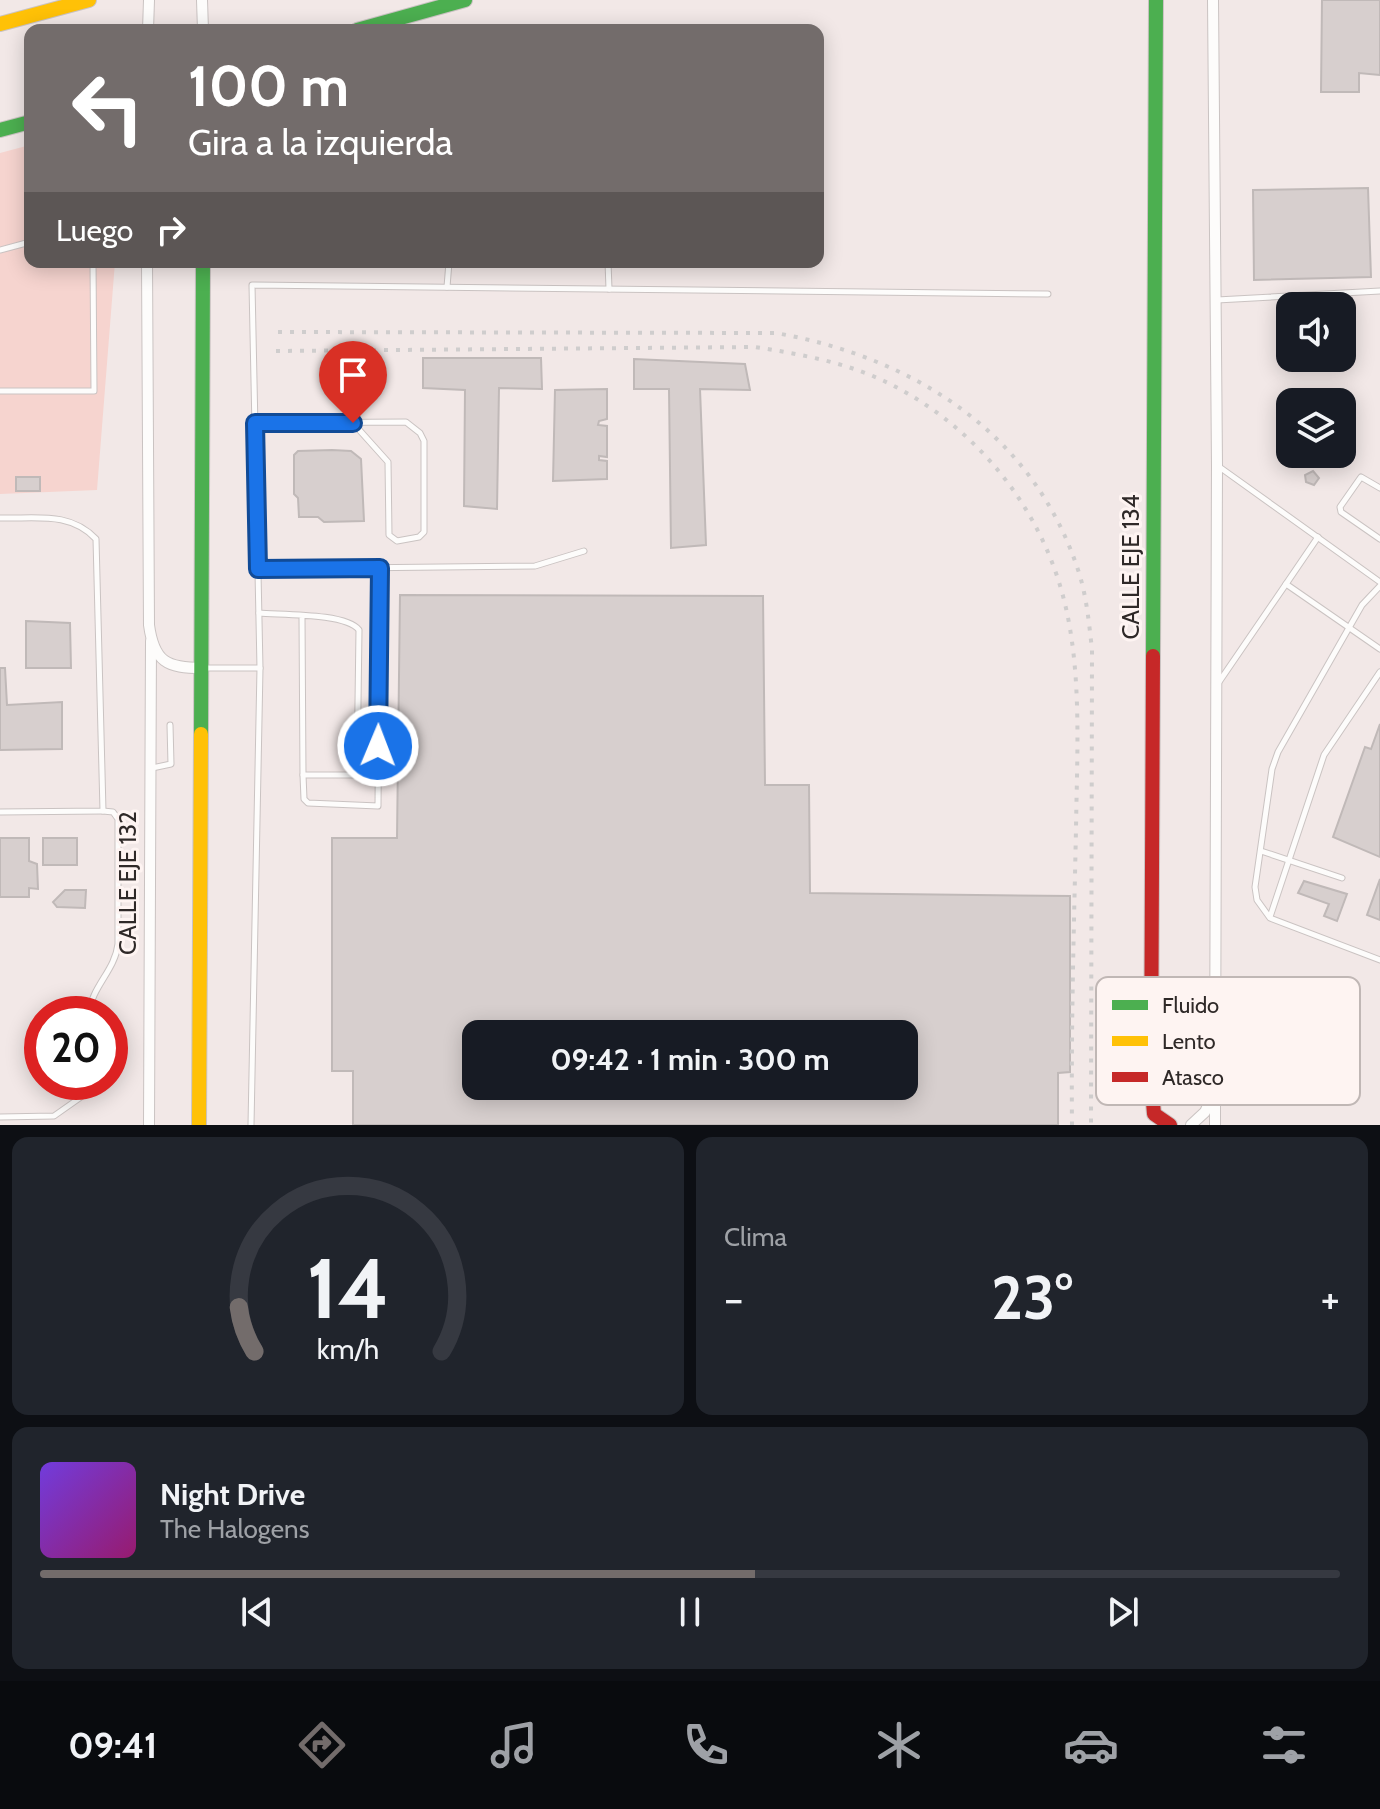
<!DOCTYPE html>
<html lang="es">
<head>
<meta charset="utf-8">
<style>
  body { margin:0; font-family:Cabin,sans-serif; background:#20242c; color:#f1f3f6; height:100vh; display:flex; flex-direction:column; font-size:30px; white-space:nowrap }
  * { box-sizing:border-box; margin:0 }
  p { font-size:26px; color:#9ea1a6 }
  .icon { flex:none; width:44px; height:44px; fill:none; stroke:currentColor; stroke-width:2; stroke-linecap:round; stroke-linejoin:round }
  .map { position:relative; height:1125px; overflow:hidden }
  .side { display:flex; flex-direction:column; gap:12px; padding:12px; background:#0d0f14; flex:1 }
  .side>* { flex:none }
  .banner { position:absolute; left:24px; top:24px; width:800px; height:244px; border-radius:16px; box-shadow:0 4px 20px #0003; background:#736c6b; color:#fff; overflow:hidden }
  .controls { position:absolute; left:1276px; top:292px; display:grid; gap:16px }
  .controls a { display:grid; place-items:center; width:80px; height:80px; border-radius:16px; background:#171b24; box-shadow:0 4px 20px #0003; font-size:40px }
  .speed { position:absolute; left:24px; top:996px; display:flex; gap:16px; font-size:40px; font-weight:700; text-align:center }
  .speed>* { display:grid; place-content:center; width:104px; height:104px; border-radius:50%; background:#171b24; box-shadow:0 4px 20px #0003; line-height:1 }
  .speed .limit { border:12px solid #d22; background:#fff; color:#111 }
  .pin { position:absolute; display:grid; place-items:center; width:68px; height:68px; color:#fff; margin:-82px -34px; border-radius:50% 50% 50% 0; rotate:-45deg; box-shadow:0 0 8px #0007 }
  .pin .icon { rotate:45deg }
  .me { position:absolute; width:88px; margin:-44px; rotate:1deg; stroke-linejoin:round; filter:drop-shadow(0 0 6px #0008) }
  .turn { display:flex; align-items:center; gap:28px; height:168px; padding:0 32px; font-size:36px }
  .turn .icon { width:104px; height:104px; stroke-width:2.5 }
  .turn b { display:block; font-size:56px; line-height:68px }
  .then { display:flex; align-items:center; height:76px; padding:0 32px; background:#0003; gap:16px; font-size:30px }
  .big { font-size:60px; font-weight:700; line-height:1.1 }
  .side .tile { flex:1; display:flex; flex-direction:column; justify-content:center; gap:12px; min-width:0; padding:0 28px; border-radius:16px; background:#20242c }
  .side .dial { align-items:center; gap:0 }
  .dial svg { height:208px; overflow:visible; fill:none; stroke:#363941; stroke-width:7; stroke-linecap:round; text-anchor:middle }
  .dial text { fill:#f1f3f6; stroke:none }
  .song { display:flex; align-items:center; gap:24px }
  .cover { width:96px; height:96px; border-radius:12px; background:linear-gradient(135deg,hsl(260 70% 55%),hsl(320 70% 35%)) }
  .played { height:8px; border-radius:4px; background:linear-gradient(90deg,#736c6b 55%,#363941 55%) }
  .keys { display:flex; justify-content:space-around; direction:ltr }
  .heat { display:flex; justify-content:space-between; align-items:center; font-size:44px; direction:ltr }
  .side .tiles { flex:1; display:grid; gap:12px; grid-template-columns:1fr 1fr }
  .tile:last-child { grid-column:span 2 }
  .trip { position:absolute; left:462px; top:1020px; width:456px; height:80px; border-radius:16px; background:#171b24; box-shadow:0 4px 20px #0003; font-weight:700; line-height:80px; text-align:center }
  .menu { display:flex; height:128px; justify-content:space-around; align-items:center; background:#090b0e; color:#9ea1a6 }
  .menu .icon { width:56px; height:56px }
  .menu .selected { color:#736c6b }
  .menu b { font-size:36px; color:#f1f3f6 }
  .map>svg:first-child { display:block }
  .green { fill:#f6d4cf }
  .building { fill:#d7cfce; stroke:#c0b9b8; stroke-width:2; fill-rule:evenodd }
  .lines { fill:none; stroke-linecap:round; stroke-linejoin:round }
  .lane-casing { stroke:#cac3c2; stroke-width:7 }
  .street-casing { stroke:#cac3c2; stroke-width:12 }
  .fast-casing { stroke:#cac3c2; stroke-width:16 }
  .slow-casing { stroke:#cac3c2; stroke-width:16 }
  .jam-casing { stroke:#cac3c2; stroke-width:16 }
  .lane { stroke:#fdfcfb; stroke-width:5 }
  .street { stroke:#fdfcfb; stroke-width:10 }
  .fast { stroke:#4caf50; stroke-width:14 }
  .slow { stroke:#ffc107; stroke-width:14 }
  .jam { stroke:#c62828; stroke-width:14 }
  .rail { stroke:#cfcdcd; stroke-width:4; stroke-dasharray:4 8; stroke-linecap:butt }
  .route-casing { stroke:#114b97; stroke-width:20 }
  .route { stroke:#1a73e8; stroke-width:14 }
  .labels { text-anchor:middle; stroke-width:6; stroke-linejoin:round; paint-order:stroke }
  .street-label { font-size:24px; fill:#2f2928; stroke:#fef4f2 }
  .key { fill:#fef4f2; stroke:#c0b7b5; stroke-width:2 }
  .key-label { font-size:22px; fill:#2f2928 }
</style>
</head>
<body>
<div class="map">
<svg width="1380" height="1125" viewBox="0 0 1380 1125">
  <rect width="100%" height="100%" fill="#f2e8e7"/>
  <!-- green -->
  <polygon class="green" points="30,145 30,262 115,262 97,490 0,494 0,153"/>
  <!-- building -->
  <g class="building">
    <polygon points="1322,0 1380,0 1380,75 1359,73 1359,92 1321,92"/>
    <polygon points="1368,188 1371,277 1254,280 1253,190"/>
    <polygon points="1352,298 1353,308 1334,306 1334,299"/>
    <polygon points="423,358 541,358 542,389 499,388 497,509 464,506 465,390 423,388"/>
    <polygon points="634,359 745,364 750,390 700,389 706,545 671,548 669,389 634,389"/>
    <polygon points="607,389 607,419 599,421 598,425 607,426 607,457 599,456 599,460 607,461 607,479 553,481 555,390"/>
    <polygon points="332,450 351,451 361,459 364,521 324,522 318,517 299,517 298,498 294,494 294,455 298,451"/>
    <polygon points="1313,471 1319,478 1314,485 1306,482 1305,475"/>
    <rect x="16" y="477" width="24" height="14"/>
    <path d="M400,595L763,596L765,785H809L810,893L1070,896V1072L1058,1073V1125H353V1071H332V838H397ZM476,1034H904V1086H476Z"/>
    <polygon points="26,621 70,623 71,668 26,668"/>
    <polygon points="0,668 5,668 7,705 62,702 62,749 0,750"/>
    <polygon points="1380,724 1380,857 1333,837 1365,747 1371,749"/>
    <polygon points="0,838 29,838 29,861 37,864 38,889 29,888 29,897 0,897"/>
    <rect x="43" y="838" width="34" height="27"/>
    <polygon points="1380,879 1380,920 1367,915"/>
    <polygon points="1304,881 1347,894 1337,921 1324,916 1329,904 1298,893"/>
    <polygon points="65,890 86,890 85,908 57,907 53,902"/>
  </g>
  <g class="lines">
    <defs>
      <g id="lane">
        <polyline points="0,250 30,242"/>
        <polyline points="608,262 609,289"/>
        <polyline points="447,287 449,262"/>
        <polyline points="1217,300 1380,291"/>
        <polyline points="0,391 94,391 93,262"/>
        <polyline points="255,423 406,422 420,433 424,441 424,532 419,537 397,541 389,535 388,462 353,423"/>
        <polyline points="1218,466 1380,582"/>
        <polyline points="1380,488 1361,477 1340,507 1341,512 1380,539"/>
        <path d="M0,518C35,519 70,511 96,539L103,811L0,812"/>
        <polyline points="258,569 535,566 584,551"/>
        <polyline points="1286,584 1318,537"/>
        <polyline points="1380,586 1362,605 1278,752 1272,769 1255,887 1257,900 1270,918 1380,960"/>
        <path d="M259,613C281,615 346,613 359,630L357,775H303L302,617"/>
        <polyline points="204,668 260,668 252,285 1048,294"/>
        <polyline points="1219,682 1286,584 1380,649"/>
        <polyline points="152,768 171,764 170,725"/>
        <polyline points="303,775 304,799 308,803 378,806 380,568"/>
        <polyline points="1261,851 1342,878"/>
        <polyline points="1270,917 1324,755 1380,672"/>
        <path d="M89,1014C91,987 115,971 118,944V819L113,812L103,811"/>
        <polyline points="0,1117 54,1116 81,1097 84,1082"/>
        <polyline points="251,1125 260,668"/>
      </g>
      <g id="street">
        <polyline points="202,0 203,30"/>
        <polyline points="148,30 149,0"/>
        <path d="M147,262L149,625C154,662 167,668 202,668"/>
        <polyline points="1215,1095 1215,1125"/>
        <polyline points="149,1125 151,641"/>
        <polyline points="1191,1125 1205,1112 1215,1090 1217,465 1213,0"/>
      </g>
      <g id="fast">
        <polyline points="357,30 465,0"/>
        <polyline points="0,130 30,122"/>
        <polyline points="1153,656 1156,0"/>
        <polyline points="201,734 203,262"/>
      </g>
      <g id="slow">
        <polyline points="0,24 89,0"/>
        <polyline points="199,1125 201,734"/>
      </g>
      <polyline id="jam" points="1153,656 1151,1079 1154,1114 1170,1125"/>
    </defs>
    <!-- lane casing -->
    <use href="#lane" class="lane-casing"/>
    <!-- street casing -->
    <use href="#street" class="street-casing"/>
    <!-- fast casing -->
    <use href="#fast" class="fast-casing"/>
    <!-- slow casing -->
    <use href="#slow" class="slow-casing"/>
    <!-- jam casing -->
    <use href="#jam" class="jam-casing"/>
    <!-- lane -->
    <use href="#lane" class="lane"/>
    <!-- street -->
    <use href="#street" class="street"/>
    <!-- fast -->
    <use href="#fast" class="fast"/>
    <!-- slow -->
    <use href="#slow" class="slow"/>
    <!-- jam -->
    <use href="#jam" class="jam"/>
    <!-- rail -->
    <g class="rail">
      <path d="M278,332L776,333C915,358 1036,434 1080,576C1087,600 1089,624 1092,649L1091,1125"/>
      <path d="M276,351L755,347C799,354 844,362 884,381C974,424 1042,507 1065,604C1082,675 1077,755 1076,828C1074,927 1071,1026 1072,1125"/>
    </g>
  </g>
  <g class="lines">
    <defs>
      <polyline id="route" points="353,423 255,423 258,569 380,568 378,746"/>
    </defs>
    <!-- route casing -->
    <use href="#route" class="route-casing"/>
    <!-- route -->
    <use href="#route" class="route"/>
  </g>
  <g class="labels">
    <!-- street labels -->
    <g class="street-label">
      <text transform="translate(1131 567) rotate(-90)" y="8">CALLE EJE 134</text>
      <text transform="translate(128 883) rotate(-90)" y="8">CALLE EJE 132</text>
    </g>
  </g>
  <!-- legend -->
  <rect x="1096" y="977" width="264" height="128" rx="12" class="key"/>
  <rect x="1112" y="1000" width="36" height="10" fill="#4caf50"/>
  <rect x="1112" y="1036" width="36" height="10" fill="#ffc107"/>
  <rect x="1112" y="1072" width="36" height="10" fill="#c62828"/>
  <g class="key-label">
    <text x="1162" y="1013">Fluido</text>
    <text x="1162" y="1049">Lento</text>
    <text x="1162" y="1085">Atasco</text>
  </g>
</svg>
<div class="controls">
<a><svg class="icon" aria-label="sound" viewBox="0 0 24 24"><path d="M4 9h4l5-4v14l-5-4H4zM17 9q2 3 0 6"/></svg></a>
<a><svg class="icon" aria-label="layers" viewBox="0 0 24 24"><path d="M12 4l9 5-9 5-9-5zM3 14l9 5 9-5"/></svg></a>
</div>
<div class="speed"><div class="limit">20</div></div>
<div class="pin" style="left:353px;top:423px;background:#d93025"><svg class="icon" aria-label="arrive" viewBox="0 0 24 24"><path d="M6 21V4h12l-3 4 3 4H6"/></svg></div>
<svg class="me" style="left:378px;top:746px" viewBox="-20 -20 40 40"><circle r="17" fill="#1a73e8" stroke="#fff" stroke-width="3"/><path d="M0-11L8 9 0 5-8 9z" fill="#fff"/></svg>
<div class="trip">09:42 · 1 min · 300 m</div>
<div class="banner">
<div class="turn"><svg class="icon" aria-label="left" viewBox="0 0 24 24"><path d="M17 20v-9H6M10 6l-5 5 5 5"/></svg><div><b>100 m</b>Gira a la izquierda</div></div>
<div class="then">Luego<svg class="icon" aria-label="right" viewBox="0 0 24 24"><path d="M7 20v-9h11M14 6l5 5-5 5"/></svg></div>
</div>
</div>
<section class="side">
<div class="tiles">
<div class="tile dial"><svg viewBox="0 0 100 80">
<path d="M14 69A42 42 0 1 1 86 69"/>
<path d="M14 69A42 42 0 0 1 8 52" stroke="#736c6b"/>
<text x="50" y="56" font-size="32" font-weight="700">14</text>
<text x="50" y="72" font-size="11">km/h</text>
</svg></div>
<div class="tile"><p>Clima</p>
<div class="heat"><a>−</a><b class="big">23°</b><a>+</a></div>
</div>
<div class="tile">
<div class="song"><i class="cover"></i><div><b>Night Drive</b><p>The Halogens</p></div></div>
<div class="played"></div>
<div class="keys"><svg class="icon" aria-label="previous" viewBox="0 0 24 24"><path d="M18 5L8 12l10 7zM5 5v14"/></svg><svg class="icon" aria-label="pause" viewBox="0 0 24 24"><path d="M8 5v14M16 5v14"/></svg><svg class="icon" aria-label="next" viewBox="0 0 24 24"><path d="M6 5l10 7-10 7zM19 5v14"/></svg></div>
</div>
</div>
</section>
<nav class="menu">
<b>09:41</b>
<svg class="icon selected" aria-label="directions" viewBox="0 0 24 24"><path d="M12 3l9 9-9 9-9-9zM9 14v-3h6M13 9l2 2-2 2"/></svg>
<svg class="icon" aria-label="music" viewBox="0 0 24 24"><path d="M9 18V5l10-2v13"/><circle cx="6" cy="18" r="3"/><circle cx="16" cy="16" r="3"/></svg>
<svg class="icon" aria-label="phone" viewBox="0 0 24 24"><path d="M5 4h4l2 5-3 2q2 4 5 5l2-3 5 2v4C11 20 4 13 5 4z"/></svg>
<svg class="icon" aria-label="climate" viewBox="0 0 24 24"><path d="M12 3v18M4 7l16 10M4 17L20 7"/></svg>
<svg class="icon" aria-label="car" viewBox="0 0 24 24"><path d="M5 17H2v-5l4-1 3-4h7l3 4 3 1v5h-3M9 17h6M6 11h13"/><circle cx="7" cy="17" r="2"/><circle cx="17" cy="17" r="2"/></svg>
<svg class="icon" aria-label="filters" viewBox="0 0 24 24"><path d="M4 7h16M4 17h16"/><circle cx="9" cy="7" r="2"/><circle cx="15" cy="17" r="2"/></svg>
</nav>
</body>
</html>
